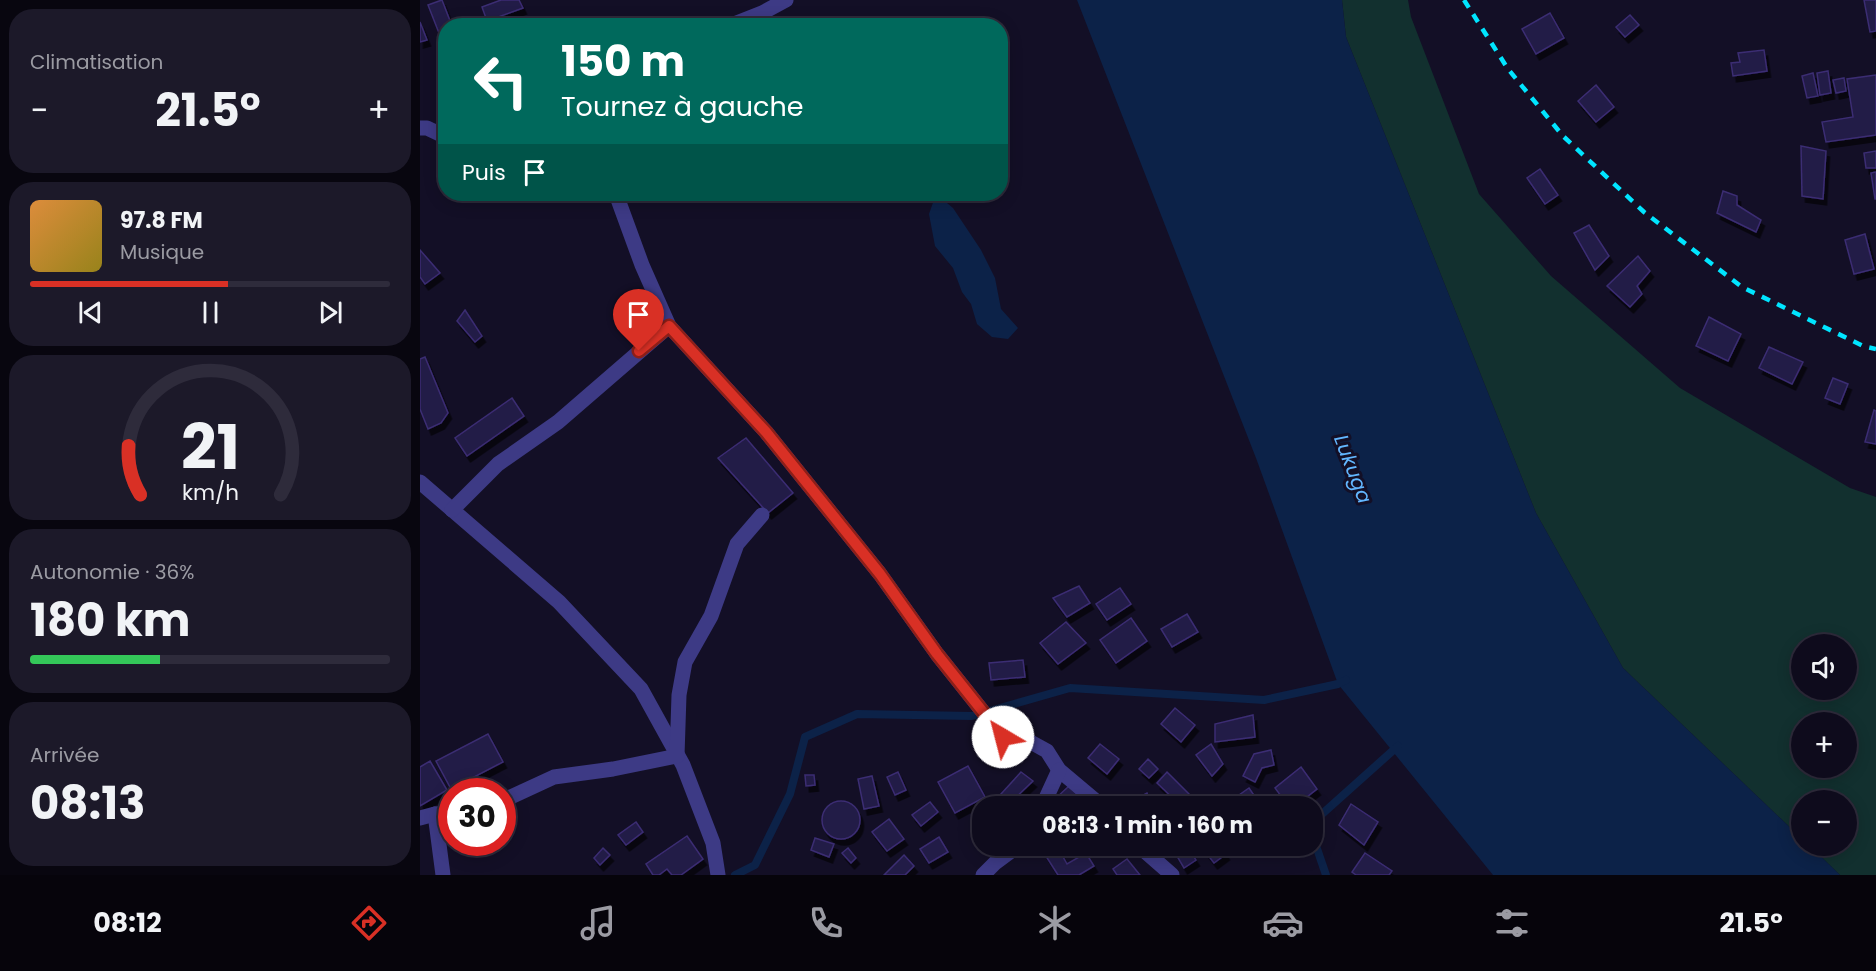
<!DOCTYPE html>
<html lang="fr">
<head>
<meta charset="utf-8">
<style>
  body { margin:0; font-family:Poppins,sans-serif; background:#1c1929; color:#f1f3f6; height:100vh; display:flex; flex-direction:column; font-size:22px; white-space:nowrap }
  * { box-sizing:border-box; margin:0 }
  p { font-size:20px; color:#9b9ba3 }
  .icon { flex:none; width:33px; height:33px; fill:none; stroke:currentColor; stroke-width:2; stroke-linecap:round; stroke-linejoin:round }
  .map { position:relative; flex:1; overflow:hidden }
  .sheet { display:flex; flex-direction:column; gap:9px; padding:9px; background:#08060f; width:420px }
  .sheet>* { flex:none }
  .top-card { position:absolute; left:18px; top:18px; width:570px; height:183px; border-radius:24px; box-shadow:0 3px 15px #0003,0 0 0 2px #2e2b3b; background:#00695c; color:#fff; overflow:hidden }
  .buttons { position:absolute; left:1371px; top:634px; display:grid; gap:12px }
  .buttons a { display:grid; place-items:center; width:66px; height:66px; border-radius:50%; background:#0e0b1c; box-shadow:0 3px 15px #0003,0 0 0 2px #2e2b3b; font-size:30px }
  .speed { position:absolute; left:18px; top:778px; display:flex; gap:12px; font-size:30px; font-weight:700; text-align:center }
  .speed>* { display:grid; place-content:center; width:78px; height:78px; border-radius:50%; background:#0e0b1c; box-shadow:0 3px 15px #0003,0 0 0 2px #2e2b3b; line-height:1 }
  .speed .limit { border:9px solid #d22; background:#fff; color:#111 }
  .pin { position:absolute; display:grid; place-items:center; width:51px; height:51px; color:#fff; margin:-62px -26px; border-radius:50% 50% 50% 0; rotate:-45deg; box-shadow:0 0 6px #0007 }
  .pin .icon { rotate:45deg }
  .me { position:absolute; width:66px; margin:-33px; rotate:323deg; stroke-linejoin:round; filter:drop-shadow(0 0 4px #0008) }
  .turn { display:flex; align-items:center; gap:21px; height:126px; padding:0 24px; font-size:27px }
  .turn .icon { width:78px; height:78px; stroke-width:2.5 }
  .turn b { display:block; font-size:42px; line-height:51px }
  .then { display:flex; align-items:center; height:57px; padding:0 24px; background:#0003; gap:12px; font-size:22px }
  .big { font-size:45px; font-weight:700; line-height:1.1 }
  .sheet .tile { flex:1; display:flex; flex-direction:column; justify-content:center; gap:9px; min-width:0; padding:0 21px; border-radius:24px; background:#1c1929 }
  .sheet .dial { align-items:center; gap:0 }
  .dial svg { height:156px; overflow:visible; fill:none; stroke:#2e2b3b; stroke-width:7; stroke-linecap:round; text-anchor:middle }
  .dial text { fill:#f1f3f6; stroke:none }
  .song { display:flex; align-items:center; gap:18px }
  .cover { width:72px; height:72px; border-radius:9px; background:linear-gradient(135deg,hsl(30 70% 55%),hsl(50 70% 35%)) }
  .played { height:6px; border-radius:3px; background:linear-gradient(90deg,#d93025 55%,#2e2b3b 55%) }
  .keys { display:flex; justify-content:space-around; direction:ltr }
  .heat { display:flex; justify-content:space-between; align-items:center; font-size:33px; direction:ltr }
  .charge { height:9px; border-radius:4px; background:linear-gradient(90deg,#34c759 36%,#2e2b3b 0) }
  .trip { position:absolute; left:552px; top:796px; width:351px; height:60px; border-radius:24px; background:#0e0b1c; box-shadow:0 3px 15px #0003,0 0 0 2px #2e2b3b; font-weight:700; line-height:60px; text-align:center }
  .tabs { display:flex; height:96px; justify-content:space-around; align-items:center; background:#06040b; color:#9b9ba3 }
  .tabs .icon { width:42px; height:42px }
  .tabs .current { color:#d93025 }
  .tabs b { font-size:27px; color:#f1f3f6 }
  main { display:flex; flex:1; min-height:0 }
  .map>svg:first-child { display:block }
  .green { fill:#12302f; fill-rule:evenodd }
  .water { fill:#0c2248 }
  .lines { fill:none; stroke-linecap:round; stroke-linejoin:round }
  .stream { stroke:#0c2248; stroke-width:8 }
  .building { fill:#241b47; stroke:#3b2d73; stroke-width:1.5; filter:url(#shadow) }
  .minor { stroke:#3d3a85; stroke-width:15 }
  .rail { stroke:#00e5ff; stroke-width:4.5; stroke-dasharray:9 8; stroke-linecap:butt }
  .route-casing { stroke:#8d1f18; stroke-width:15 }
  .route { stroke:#d93025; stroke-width:10 }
  .labels { text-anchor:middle; stroke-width:6; stroke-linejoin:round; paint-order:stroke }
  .water-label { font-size:20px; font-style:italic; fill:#62b6ff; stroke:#130f26 }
</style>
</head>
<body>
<main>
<section class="sheet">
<div class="tile"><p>Climatisation</p>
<div class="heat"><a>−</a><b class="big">21.5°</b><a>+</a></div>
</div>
<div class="tile">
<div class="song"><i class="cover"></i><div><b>97.8 FM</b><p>Musique</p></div></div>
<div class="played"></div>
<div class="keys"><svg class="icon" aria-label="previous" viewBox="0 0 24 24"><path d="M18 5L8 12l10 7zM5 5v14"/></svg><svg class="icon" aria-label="pause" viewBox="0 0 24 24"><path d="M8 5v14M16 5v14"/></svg><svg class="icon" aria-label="next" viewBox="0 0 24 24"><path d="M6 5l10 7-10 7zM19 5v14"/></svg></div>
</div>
<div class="tile dial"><svg viewBox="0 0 100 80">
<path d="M14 69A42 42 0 1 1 86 69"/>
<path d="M14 69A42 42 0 0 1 8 44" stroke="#d93025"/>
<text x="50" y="56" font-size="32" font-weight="700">21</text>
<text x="50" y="72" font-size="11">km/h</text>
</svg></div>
<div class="tile"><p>Autonomie · 36%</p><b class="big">180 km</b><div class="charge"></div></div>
<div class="tile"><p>Arrivée</p><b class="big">08:13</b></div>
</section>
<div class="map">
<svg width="1456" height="875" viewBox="0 0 1456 875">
  <defs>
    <filter id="shadow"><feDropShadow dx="3.5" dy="6" stdDeviation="0" flood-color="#0009"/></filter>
  </defs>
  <rect width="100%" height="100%" fill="#130f26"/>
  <!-- green -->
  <path class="green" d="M922,0H988L991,17L1059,194L1131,276L1260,388L1430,488L1456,497V875H1420L1390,846H1426V801H1382L1381,838L1203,668L1116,513L926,37ZM1382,645H1426V690H1382ZM1382,723H1426V768H1382Z"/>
  <!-- water -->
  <g class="water">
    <polygon points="657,0 922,0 926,37 1116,513 1203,668 1381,838 1382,846 1390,846 1420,875 1073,875 918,684 836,458"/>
    <polygon points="516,194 533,208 561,250 575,278 581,309 598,328 588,339 572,337 557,324 551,304 542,292 533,268 515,246 509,214"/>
  </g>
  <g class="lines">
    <!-- stream -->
    <g class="stream">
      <polyline points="892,823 978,746"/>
      <polyline points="892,834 906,875"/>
      <polyline points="315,875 335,865 370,794 385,737 437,714 552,716 650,688 844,700 918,684 926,680"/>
    </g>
  </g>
  <!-- building -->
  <g class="building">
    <polygon points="22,0 32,26 26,26 26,30 19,33 8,5"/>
    <polygon points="81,0 99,0 103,8 67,21 62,7"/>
    <polygon points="1444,0 1456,0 1456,31 1450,32"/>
    <polygon points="1130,13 1144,38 1116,54 1102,29"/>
    <polygon points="1210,15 1219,25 1205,37 1196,27"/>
    <polygon points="0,22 7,40 0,42"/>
    <polygon points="1344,50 1347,71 1313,76 1311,63 1320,62 1318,53"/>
    <polygon points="1408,71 1411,93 1400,95 1397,73"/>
    <polygon points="1393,73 1398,96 1387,98 1382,76"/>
    <polygon points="1456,75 1456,135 1406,142 1402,122 1433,117 1427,79"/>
    <polygon points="1424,78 1426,91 1416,93 1413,80"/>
    <polygon points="1176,85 1194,107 1176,122 1158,101"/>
    <polygon points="1381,146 1406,151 1403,199 1382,196"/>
    <polygon points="1456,151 1456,168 1446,168 1444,153"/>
    <polygon points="1120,169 1138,195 1125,204 1107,178"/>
    <polygon points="1456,172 1456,199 1455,199 1451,173"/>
    <polygon points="1303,191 1317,196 1317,205 1341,220 1336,232 1297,213"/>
    <polygon points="1169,225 1189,256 1175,270 1154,233"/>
    <polygon points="1445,234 1454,269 1434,274 1425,240"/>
    <polygon points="0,250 20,273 5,284 0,277"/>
    <polygon points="1218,256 1230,271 1217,286 1222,294 1210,307 1187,286"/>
    <polygon points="45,310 62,336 55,342 37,321"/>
    <polygon points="1289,317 1321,334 1308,361 1276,346"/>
    <polygon points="1349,347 1383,362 1372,384 1339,368"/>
    <polygon points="5,357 28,413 21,423 8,429 0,409 0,359"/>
    <polygon points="1413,378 1428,384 1420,404 1405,398"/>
    <polygon points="92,398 104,416 47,456 35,438"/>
    <polygon points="1454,410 1456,411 1456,444 1445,442"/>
    <polygon points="326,438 373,493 348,513 298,458"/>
    <polygon points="659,586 670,603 647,617 633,598"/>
    <polygon points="700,588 711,604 687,620 676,604"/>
    <polygon points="767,614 778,632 752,647 741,629"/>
    <polygon points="711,618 727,641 696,663 680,640"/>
    <polygon points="646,622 666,643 638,664 620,643"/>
    <polygon points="603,660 605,677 571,680 569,663"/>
    <polygon points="755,708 775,725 761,742 741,724"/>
    <polygon points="833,715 835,737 795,742 795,724"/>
    <polygon points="68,734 83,762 31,789 16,761"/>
    <polygon points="574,743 581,750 570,762 563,756"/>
    <polygon points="680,744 699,759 687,774 668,758"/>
    <polygon points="791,744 803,764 792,776 776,755"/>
    <polygon points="851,750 854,765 842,768 835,782 823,776 834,754"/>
    <polygon points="728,759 738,769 729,778 719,769"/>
    <polygon points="10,761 27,790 0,806 0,767"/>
    <polygon points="548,766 565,797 535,813 518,782"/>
    <polygon points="881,767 897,789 874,807 869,807 855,788"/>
    <polygon points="478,772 486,790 475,795 467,777"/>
    <polygon points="601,772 613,781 590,803 581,794"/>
    <polygon points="747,772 769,794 759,804 737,783"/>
    <polygon points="385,775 394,775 395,785 386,786"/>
    <polygon points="452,776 459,806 444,809 438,779"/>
    <polygon points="649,786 667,804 664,807 642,807 635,799"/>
    <polygon points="829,788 842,807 817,807 812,800"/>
    <polygon points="727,793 733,807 715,807 712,801"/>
    <polygon points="776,796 783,801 779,807 771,805"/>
    <circle cx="421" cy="820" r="19"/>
    <polygon points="510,802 518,812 501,826 492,815"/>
    <polygon points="931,804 958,822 944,845 919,825"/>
    <polygon points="469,819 484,839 467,851 452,832"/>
    <polygon points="216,822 223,832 206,845 198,835"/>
    <polygon points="267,836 283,859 261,875 252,875 247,869 239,875 233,875 226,864"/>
    <polygon points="519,837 528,852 509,863 500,849"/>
    <polygon points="395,838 414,844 409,857 391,850"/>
    <polygon points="637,846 647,864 666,853 674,866 659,875 638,875 624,853"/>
    <polygon points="751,846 767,846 776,860 764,868"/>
    <polygon points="781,846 801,846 806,854 794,863"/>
    <polygon points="183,848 190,855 180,865 174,858"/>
    <polygon points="428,848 436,858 431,863 422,853"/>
    <polygon points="945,853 972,871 969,875 936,875 932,872"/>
    <polygon points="484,855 494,866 485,875 464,875"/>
    <polygon points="707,859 720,875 697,875 693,869"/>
  </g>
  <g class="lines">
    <!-- minor -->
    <g class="minor">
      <polyline points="309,26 342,13 366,0"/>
      <polyline points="0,128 7,128 26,137"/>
      <polyline points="196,194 222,265 249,326 346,432 460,574 517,654 583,737 607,740 627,751 639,770 683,807"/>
      <polyline points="0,482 139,602 221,689 263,765 293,843 298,875"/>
      <polyline points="32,510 78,464 138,422 249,326"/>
      <polyline points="82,801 134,777 193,769 257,756 259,695 265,662 291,616 317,544 342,515"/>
      <polyline points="622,807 639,770"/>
      <polyline points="15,814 23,875"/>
      <polyline points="0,818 15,814 32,813"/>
      <polyline points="719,846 752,875"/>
      <polyline points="563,875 575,863 598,846"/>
    </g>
    <!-- rail -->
    <polyline class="rail" points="1044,0 1088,69 1143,136 1224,212 1322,287 1443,346 1456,349"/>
  </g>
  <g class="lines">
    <defs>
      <polyline id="route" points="219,351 249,326 346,432 460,574 517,654 583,737"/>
    </defs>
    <!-- route casing -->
    <use href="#route" class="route-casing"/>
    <!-- route -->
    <use href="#route" class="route"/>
  </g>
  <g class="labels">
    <!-- water labels -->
    <g class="water-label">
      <text transform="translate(933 469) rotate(69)" y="7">Lukuga</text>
    </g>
  </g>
</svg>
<div class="buttons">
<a><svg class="icon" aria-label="sound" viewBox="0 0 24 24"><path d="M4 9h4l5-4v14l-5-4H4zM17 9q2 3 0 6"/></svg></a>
<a>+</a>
<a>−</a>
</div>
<div class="speed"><div class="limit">30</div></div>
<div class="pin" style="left:219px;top:351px;background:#d93025"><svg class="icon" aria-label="arrive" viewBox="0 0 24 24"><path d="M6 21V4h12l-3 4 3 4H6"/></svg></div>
<svg class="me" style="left:583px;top:737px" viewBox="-20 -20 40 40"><circle r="19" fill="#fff"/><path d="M0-13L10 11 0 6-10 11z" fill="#d93025"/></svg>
<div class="trip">08:13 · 1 min · 160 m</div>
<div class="top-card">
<div class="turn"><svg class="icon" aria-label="left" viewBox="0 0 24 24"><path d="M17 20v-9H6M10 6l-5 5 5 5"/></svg><div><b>150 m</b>Tournez à gauche</div></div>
<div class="then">Puis<svg class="icon" aria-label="arrive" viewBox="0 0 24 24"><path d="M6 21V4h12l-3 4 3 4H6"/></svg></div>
</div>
</div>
</main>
<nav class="tabs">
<b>08:12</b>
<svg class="icon current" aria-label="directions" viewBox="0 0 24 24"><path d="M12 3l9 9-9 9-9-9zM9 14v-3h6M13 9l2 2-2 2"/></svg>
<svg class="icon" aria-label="music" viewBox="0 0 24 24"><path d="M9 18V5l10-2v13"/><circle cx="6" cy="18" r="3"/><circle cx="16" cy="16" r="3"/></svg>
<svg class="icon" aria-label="phone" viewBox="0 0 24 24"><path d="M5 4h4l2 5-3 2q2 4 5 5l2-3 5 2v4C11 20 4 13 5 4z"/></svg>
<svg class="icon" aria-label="climate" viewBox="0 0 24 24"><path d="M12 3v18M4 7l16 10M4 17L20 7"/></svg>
<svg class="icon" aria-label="car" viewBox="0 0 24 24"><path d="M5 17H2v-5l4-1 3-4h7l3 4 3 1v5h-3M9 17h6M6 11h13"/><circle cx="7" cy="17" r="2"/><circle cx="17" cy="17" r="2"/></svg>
<svg class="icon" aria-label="filters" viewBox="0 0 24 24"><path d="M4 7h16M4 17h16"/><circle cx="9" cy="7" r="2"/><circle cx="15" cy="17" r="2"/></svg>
<b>21.5°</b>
</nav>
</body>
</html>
